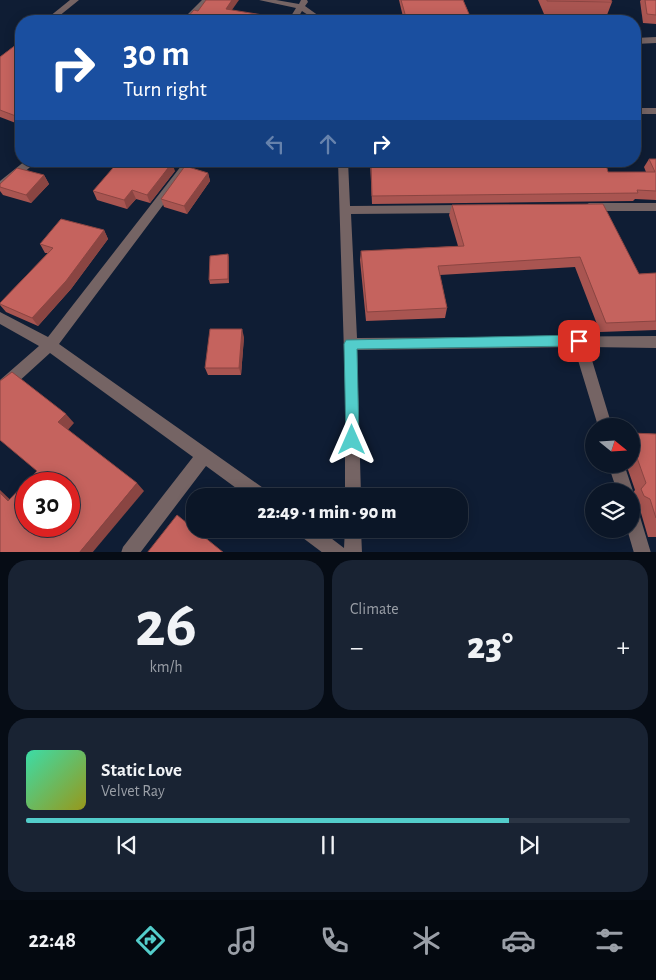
<!DOCTYPE html>
<html lang="en">
<head>
<meta charset="utf-8">
<style>
  body { margin:0; font-family:"Alegreya Sans",sans-serif; background:#192333; color:#f1f3f6; height:100vh; display:flex; flex-direction:column; font-size:19px; white-space:nowrap }
  * { box-sizing:border-box; margin:0 }
  p { font-size:16px; color:#9a9fa7 }
  .icon { flex:none; width:28px; height:28px; fill:none; stroke:currentColor; stroke-width:2; stroke-linecap:round; stroke-linejoin:round }
  .map { position:relative; height:552px; overflow:hidden }
  .sheet { display:flex; flex-direction:column; gap:8px; padding:8px; background:#060c15; flex:1 }
  .sheet>* { flex:none }
  .hud { position:absolute; left:15px; top:15px; width:626px; height:152px; border-radius:20px; box-shadow:0 2px 12px #0003,0 0 0 1px #2b3544; background:#1a4fa0; color:#fff; overflow:hidden }
  .needle { width:32px; rotate:108deg }
  .buttons { position:absolute; left:585px; top:418px; display:grid; gap:10px }
  .buttons a { display:grid; place-items:center; width:55px; height:55px; border-radius:50%; background:#0b1627; box-shadow:0 2px 12px #0003,0 0 0 1px #2b3544; font-size:25px }
  .speed { position:absolute; left:15px; top:472px; display:flex; gap:10px; font-size:25px; font-weight:700; text-align:center }
  .speed>* { display:grid; place-content:center; width:65px; height:65px; border-radius:50%; background:#0b1627; box-shadow:0 2px 12px #0003,0 0 0 1px #2b3544; line-height:1 }
  .speed .limit { border:8px solid #d22; background:#fff; color:#111 }
  .pin { position:absolute; display:grid; place-items:center; width:42px; height:42px; color:#fff; margin:-21px; border-radius:10px; box-shadow:0 2px 8px #0006 }
  .me { position:absolute; width:55px; margin:-28px; rotate:0deg; stroke-linejoin:round; filter:drop-shadow(0 0 4px #0008) }
  .turn { display:flex; align-items:center; gap:18px; height:105px; padding:0 25px; font-size:22px }
  .turn .icon { width:65px; height:65px; stroke-width:2.5 }
  .turn b { display:block; font-size:35px; line-height:42px }
  .lanes { display:flex; align-items:center; height:48px; padding:0 25px; background:#0003; justify-content:center; gap:25px; direction:ltr }
  .lanes .off { opacity:.35 }
  .big { font-size:38px; font-weight:800; line-height:1.1 }
  .sheet .card { flex:1; display:flex; flex-direction:column; justify-content:center; gap:8px; min-width:0; padding:0 18px; border-radius:20px; background:#192333 }
  .sheet .dial { align-items:center; gap:0 }
  .dial b { font-size:65px; line-height:1 }
  .song { display:flex; align-items:center; gap:15px }
  .cover { width:60px; height:60px; border-radius:8px; background:linear-gradient(135deg,hsl(160 70% 55%),hsl(60 70% 35%)) }
  .played { height:5px; border-radius:2px; background:linear-gradient(90deg,#53cdcb 80%,#2b3544 80%) }
  .keys { display:flex; justify-content:space-around; direction:ltr }
  .heat { display:flex; justify-content:space-between; align-items:center; font-size:28px; direction:ltr }
  .sheet .tiles { flex:1; display:grid; gap:8px; grid-template-columns:1fr 1fr }
  .card:last-child { grid-column:span 2 }
  .trip { position:absolute; left:186px; top:488px; width:282px; height:50px; border-radius:20px; background:#0b1627; box-shadow:0 2px 12px #0003,0 0 0 1px #2b3544; font-weight:800; line-height:50px; text-align:center }
  .dock { display:flex; height:80px; justify-content:space-around; align-items:center; background:#040910; color:#9a9fa7 }
  .dock .icon { width:35px; height:35px }
  .dock .current { color:#53cdcb }
  .dock b { font-size:22px; color:#f1f3f6 }
  .map>svg:first-child { display:block }
  .lines { fill:none; stroke-linecap:round; stroke-linejoin:round }
  .street { fill:#756464; fill-rule:evenodd }
  .wall { fill:#a95551 }
  .shaded-wall { fill:#8a4542 }
  .building { fill:#c5635e; stroke:#8a4542; fill-rule:evenodd }
  .route { fill:#53cdcb; stroke:#368584 }
</style>
</head>
<body>
<div class="map">
<svg width="656" height="553" viewBox="0 0 656 553">
  <rect width="100%" height="100%" fill="#0f1d34"/>
  <g class="lines">
    <!-- street -->
    <g class="street">
      <polygon points="70,0 79,0 53,21 44,21"/>
      <polygon points="202,0 210,0 189,21 181,21"/>
      <polygon points="259,0 276,0 299,4 301,0 307,0 308,2 305,6 326,21 317,21 302,11 296,21 288,21 296,8"/>
      <polygon points="656,37 656,43 635,44 635,38"/>
      <rect x="635" y="108" width="21" height="6"/>
      <polygon points="25,161 37,161 4,190 0,191 0,181"/>
      <polygon points="185,161 196,161 59,344 266,490 268,496 247,496 206,466 140,553 121,553 123,547 193,457 50,353 5,394 0,396 0,380 39,346 0,324 0,312 48,337"/>
      <polygon points="338,161 348,161 350,206 466,205 472,209 466,213 351,214 357,338 656,336 656,348 588,347 612,426 598,426 574,347 357,350 361,496 345,496 345,384"/>
      <polygon points="589,203 656,203 656,211 589,211 583,207"/>
      <polygon points="608,464 624,464 633,491 631,495 631,491 617,491"/>
      <polygon points="631,505 637,507 651,553 634,553 627,529 631,529"/>
      <polygon points="297,529 319,529 344,548 345,529 361,529 362,553 323,553 299,535"/>
    </g>
  </g>
  <!-- wall -->
  <g class="wall">
    <polygon points="399,0 463,0 472,21 404,21"/>
    <polygon points="538,0 611,0 612,2 607,15 544,14"/>
    <polygon points="641,0 656,0 656,24 643,23 640,1"/>
    <polygon points="21,41 21,125 0,117 0,57"/>
    <polygon points="649,159 656,159 656,200 635,199 633,201 372,204 370,161 605,161 608,172 646,172 644,167"/>
    <polygon points="175,171 150,203 136,199 127,209 97,200 93,191"/>
    <polygon points="208,173 210,181 187,214 164,207 161,199"/>
    <polygon points="44,175 49,184 31,203 3,195 0,191 0,184"/>
    <polygon points="452,205 639,274 656,273 656,330 600,332 575,267 440,275 447,308 445,318 366,321 360,260 361,251 458,246 449,215"/>
    <polygon points="104,230 108,239 71,289 38,326 6,312 0,305 0,303 48,253 45,253 40,244"/>
    <polygon points="228,254 229,259 229,283 210,284 209,280"/>
    <polygon points="244,337 241,375 208,375 205,368"/>
    <polygon points="631,433 656,434 656,537 648,537 639,506 632,504 631,499 631,496 635,490 626,464 631,464"/>
  </g>
  <!-- shaded-wall -->
  <g class="shaded-wall">
    <polygon points="232,0 239,0 227,17 226,9"/>
    <polygon points="172,163 175,171 150,203 147,195"/>
    <polygon points="208,173 210,181 187,214 184,206"/>
    <polygon points="44,175 49,184 31,203 26,195"/>
    <polygon points="132,190 136,199 127,209 124,200"/>
    <polygon points="104,230 108,239 71,289 38,326 32,318"/>
    <polygon points="228,254 229,259 229,283 228,279"/>
    <polygon points="242,329 244,337 241,375 239,368"/>
    <polygon points="66,414 74,423 67,431 58,422"/>
    <polygon points="137,483 144,491 92,553 79,553"/>
    <polygon points="0,490 19,508 8,501 0,493"/>
  </g>
  <!-- building -->
  <g class="building">
    <polygon points="206,0 232,0 226,9 275,17 272,21 184,21 194,10 198,11"/>
    <polygon points="401,0 463,0 472,21 407,21"/>
    <polygon points="547,0 611,0 612,2 547,1"/>
    <polygon points="645,0 656,0 656,15 647,14"/>
    <polygon points="52,16 76,21 46,21"/>
    <polygon points="21,41 21,118 0,110 0,57"/>
    <polygon points="649,159 656,159 656,191 637,190 638,193 372,196 371,161 605,161 608,172 655,172"/>
    <polygon points="119,161 167,161 172,163 147,195 132,190 124,200 93,191"/>
    <polygon points="185,166 208,173 184,206 161,199"/>
    <polygon points="17,168 44,175 26,195 0,187 0,184"/>
    <polygon points="603,204 639,274 656,273 656,321 606,323 580,257 438,266 447,308 367,312 361,251 464,246 452,205"/>
    <polygon points="61,219 104,230 66,281 32,318 0,304 0,303 53,248 40,244"/>
    <polygon points="228,254 228,279 209,280 210,256"/>
    <polygon points="210,329 242,329 239,368 205,368"/>
    <path d="M12,372L66,414L58,422L137,483L79,553H0V493L8,501L37,471L0,440V381ZM26,484H69V526H26Z"/>
    <polygon points="631,433 656,434 656,518 650,499 644,496 641,489 646,483 636,455 631,454"/>
    <polygon points="177,515 224,553 147,553"/>
  </g>
  <!-- route -->
  <polygon class="route" points="579,335 584,337 586,341 584,345 579,346 357,349 359,440 357,445 352,447 348,445 346,440 344,344 346,340"/>
</svg>
<div class="buttons">
<a><svg class="needle" viewBox="-14 -14 28 28"><path d="M0-13l5 13h-10z" fill="#e53935"/><path d="M0 13l5-13h-10z" fill="#9a9fa7"/></svg></a>
<a><svg class="icon" aria-label="layers" viewBox="0 0 24 24"><path d="M12 4l9 5-9 5-9-5zM3 14l9 5 9-5"/></svg></a>
</div>
<div class="speed"><div class="limit">30</div></div>
<div class="pin" style="left:579px;top:341px;background:#d93025"><svg class="icon" aria-label="arrive" viewBox="0 0 24 24"><path d="M6 21V4h12l-3 4 3 4H6"/></svg></div>
<svg class="me" style="left:352px;top:440px" viewBox="-20 -20 40 40"><path d="M0-17L14 15 0 8-14 15z" fill="#53cdcb" stroke="#fff" stroke-width="4"/></svg>
<div class="trip">22:49 · 1 min · 90 m</div>
<div class="hud">
<div class="turn"><svg class="icon" aria-label="right" viewBox="0 0 24 24"><path d="M7 20v-9h11M14 6l5 5-5 5"/></svg><div><b>30 m</b>Turn right</div></div>
<div class="lanes"><svg class="icon off" aria-label="left" viewBox="0 0 24 24"><path d="M17 20v-9H6M10 6l-5 5 5 5"/></svg><svg class="icon off" aria-label="ahead" viewBox="0 0 24 24"><path d="M12 20V5M6 11l6-6 6 6"/></svg><svg class="icon" aria-label="right" viewBox="0 0 24 24"><path d="M7 20v-9h11M14 6l5 5-5 5"/></svg></div>
</div>
</div>
<section class="sheet">
<div class="tiles">
<div class="card dial"><b>26</b><p>km/h</p></div>
<div class="card"><p>Climate</p>
<div class="heat"><a>−</a><b class="big">23°</b><a>+</a></div>
</div>
<div class="card">
<div class="song"><i class="cover"></i><div><b>Static Love</b><p>Velvet Ray</p></div></div>
<div class="played"></div>
<div class="keys"><svg class="icon" aria-label="previous" viewBox="0 0 24 24"><path d="M18 5L8 12l10 7zM5 5v14"/></svg><svg class="icon" aria-label="pause" viewBox="0 0 24 24"><path d="M8 5v14M16 5v14"/></svg><svg class="icon" aria-label="next" viewBox="0 0 24 24"><path d="M6 5l10 7-10 7zM19 5v14"/></svg></div>
</div>
</div>
</section>
<nav class="dock">
<b>22:48</b>
<svg class="icon current" aria-label="directions" viewBox="0 0 24 24"><path d="M12 3l9 9-9 9-9-9zM9 14v-3h6M13 9l2 2-2 2"/></svg>
<svg class="icon" aria-label="music" viewBox="0 0 24 24"><path d="M9 18V5l10-2v13"/><circle cx="6" cy="18" r="3"/><circle cx="16" cy="16" r="3"/></svg>
<svg class="icon" aria-label="phone" viewBox="0 0 24 24"><path d="M5 4h4l2 5-3 2q2 4 5 5l2-3 5 2v4C11 20 4 13 5 4z"/></svg>
<svg class="icon" aria-label="climate" viewBox="0 0 24 24"><path d="M12 3v18M4 7l16 10M4 17L20 7"/></svg>
<svg class="icon" aria-label="car" viewBox="0 0 24 24"><path d="M5 17H2v-5l4-1 3-4h7l3 4 3 1v5h-3M9 17h6M6 11h13"/><circle cx="7" cy="17" r="2"/><circle cx="17" cy="17" r="2"/></svg>
<svg class="icon" aria-label="filters" viewBox="0 0 24 24"><path d="M4 7h16M4 17h16"/><circle cx="9" cy="7" r="2"/><circle cx="15" cy="17" r="2"/></svg>
</nav>
</body>
</html>
